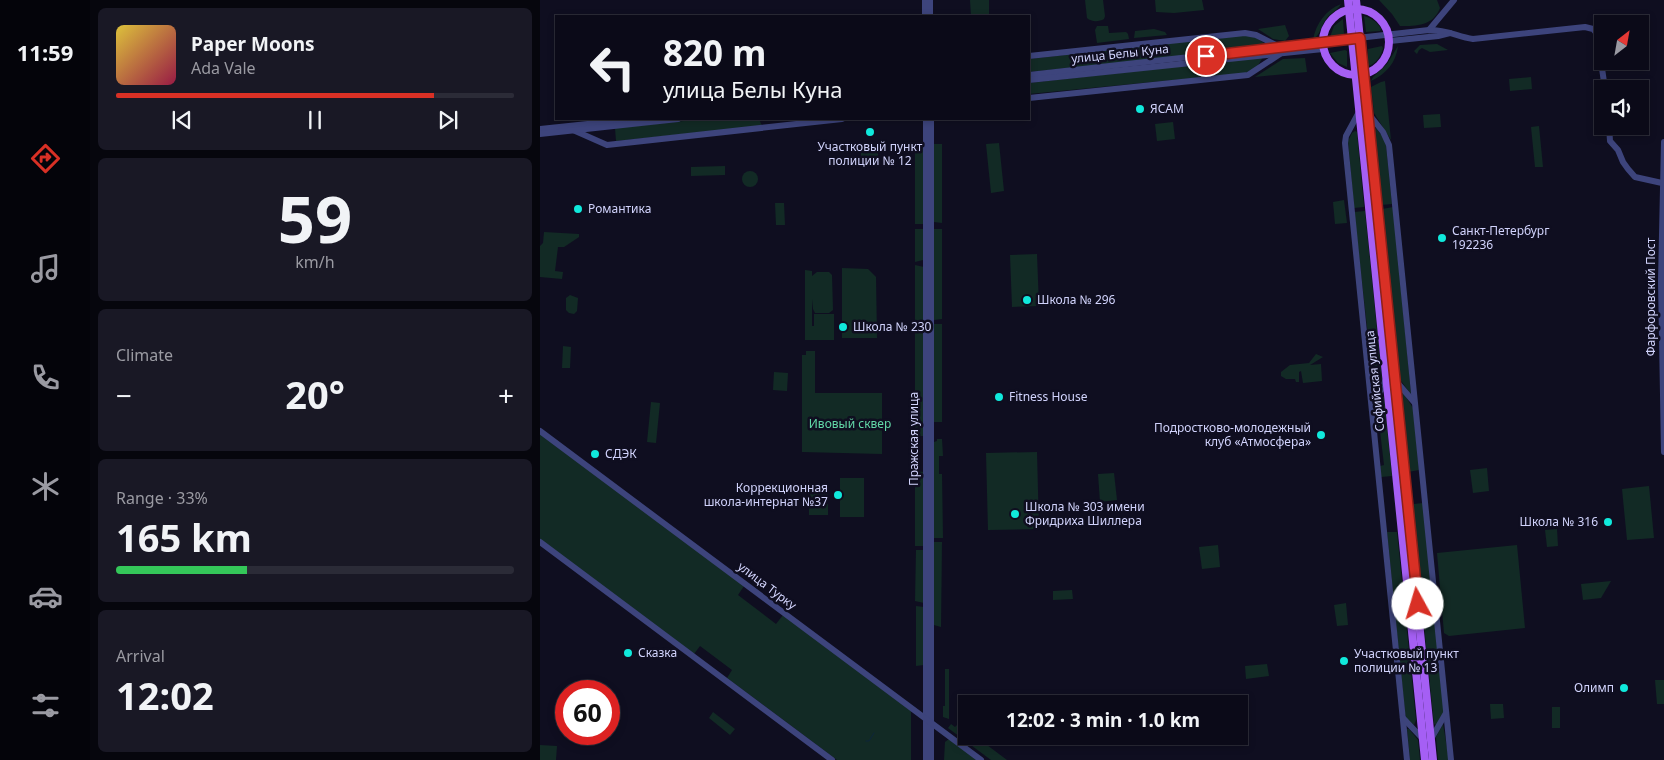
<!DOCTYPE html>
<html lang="en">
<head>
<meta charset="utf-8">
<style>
  body { margin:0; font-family:"Noto Sans",sans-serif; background:#191825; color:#f1f3f6; height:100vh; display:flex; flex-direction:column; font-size:19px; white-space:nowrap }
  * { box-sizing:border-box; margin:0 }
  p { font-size:16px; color:#9a9aa2 }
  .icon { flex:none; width:28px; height:28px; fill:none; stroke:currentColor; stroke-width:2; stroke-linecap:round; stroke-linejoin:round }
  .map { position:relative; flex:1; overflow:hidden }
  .sheet { display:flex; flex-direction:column; gap:8px; padding:8px; background:#06060d; width:450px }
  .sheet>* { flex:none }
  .guide { position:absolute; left:15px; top:15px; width:475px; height:105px; border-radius:0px; box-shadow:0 2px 8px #0003,0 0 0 1px #2b2b37; background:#0b0a18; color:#f1f3f6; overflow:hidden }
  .needle { width:32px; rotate:31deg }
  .tools { position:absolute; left:1054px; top:15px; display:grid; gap:10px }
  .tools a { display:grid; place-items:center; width:55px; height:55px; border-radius:0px; background:#0b0a18; box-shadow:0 2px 8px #0003,0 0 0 1px #2b2b37; font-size:25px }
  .speed { position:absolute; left:15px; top:680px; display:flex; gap:10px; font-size:25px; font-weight:700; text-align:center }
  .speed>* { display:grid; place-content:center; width:65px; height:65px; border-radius:50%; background:#0b0a18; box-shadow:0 2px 8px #0003,0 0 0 1px #2b2b37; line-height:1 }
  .speed .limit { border:8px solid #d22; background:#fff; color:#111 }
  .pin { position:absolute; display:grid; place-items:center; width:42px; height:42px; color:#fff; margin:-21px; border:2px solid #fff; border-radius:50%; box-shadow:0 1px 5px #0007 }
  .me { position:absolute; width:55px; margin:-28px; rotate:354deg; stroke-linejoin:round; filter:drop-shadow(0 0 4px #0008) }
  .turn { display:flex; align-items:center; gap:18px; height:105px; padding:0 25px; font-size:22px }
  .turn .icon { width:65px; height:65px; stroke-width:2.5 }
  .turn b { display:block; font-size:35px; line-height:42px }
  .big { font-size:38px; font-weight:700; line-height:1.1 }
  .sheet .tile { flex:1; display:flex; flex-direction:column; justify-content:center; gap:8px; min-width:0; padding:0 18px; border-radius:8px; background:#191825 }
  .sheet .dial { align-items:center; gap:0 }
  .dial b { font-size:65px; line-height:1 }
  .song { display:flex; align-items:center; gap:15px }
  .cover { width:60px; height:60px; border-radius:8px; background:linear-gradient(135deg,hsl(50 70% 55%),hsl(340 70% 35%)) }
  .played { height:5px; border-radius:2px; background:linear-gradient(90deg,#d93025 80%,#2b2b37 80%) }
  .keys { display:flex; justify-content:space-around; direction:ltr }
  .heat { display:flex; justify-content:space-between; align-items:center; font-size:28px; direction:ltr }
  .charge { height:8px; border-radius:4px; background:linear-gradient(90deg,#34c759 33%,#2b2b37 0) }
  .trip { position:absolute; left:418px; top:695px; width:290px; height:50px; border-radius:0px; background:#0b0a18; box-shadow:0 2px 8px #0003,0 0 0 1px #2b2b37; font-weight:700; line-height:50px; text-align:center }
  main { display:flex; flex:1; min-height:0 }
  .tab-bar { display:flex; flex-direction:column; width:90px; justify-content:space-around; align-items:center; background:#04040a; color:#9a9aa2 }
  .tab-bar .icon { width:35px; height:35px }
  .tab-bar .on { color:#d93025 }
  .tab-bar b { font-size:22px; color:#f1f3f6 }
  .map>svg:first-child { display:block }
  .green { fill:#122a25 }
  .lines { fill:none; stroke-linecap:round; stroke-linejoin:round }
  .stream { stroke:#0d253b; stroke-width:1 }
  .minor { stroke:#3d447c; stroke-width:6 }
  .major { stroke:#a55ff4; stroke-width:8 }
  .route-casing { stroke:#8d1f18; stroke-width:12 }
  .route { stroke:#d93025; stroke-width:9 }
  .poi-dot { fill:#10e9dc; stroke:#0f0e20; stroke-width:2 }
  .labels { text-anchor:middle; stroke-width:5; stroke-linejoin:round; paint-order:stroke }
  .street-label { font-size:12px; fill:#d1d3fc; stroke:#0f0e20 }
  .poi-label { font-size:12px; fill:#d1d3fc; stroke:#0f0e20; text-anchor:start }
  .park-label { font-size:12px; fill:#62d7a7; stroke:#0f0e20 }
</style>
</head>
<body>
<main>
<nav class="tab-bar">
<b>11:59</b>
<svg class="icon on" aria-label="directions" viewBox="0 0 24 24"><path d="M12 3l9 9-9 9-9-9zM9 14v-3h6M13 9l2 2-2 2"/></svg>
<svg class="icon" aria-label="music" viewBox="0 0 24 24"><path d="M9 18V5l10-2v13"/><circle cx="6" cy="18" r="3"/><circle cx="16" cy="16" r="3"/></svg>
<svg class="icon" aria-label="phone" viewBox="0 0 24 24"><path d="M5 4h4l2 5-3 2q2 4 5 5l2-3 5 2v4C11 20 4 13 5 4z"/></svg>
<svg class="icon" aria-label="climate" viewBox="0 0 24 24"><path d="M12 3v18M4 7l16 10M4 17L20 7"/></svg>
<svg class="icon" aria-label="car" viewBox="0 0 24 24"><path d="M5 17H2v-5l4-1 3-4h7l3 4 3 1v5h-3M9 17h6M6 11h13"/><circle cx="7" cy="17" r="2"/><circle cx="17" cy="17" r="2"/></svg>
<svg class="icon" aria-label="filters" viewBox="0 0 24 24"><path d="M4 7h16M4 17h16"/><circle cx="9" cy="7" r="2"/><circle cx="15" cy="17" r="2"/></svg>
</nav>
<section class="sheet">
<div class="tile">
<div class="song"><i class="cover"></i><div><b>Paper Moons</b><p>Ada Vale</p></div></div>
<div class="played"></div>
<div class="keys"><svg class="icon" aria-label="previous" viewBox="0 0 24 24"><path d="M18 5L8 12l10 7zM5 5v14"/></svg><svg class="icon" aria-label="pause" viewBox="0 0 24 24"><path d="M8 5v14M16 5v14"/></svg><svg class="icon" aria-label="next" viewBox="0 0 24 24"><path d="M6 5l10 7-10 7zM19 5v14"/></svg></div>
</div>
<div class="tile dial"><b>59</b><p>km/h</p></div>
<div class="tile"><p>Climate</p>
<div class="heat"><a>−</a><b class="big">20°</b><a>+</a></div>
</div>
<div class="tile"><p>Range · 33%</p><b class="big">165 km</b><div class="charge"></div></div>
<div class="tile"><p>Arrival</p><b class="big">12:02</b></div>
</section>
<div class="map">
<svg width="1124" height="760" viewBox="0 0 1124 760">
  <rect width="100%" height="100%" fill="#0f0e20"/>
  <!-- green -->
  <g class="green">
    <polygon points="430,0 449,0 449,16 431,16"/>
    <path d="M545,0H563L565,16L564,19C559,22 551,22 547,18Z"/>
    <polygon points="615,0 662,0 664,10 634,13 616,12"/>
    <path d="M839,0H897L900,8C893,26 877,26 860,26L852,14Z"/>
    <path d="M801,4C797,11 790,13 786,19C781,26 780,35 773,40C776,23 786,10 801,4Z"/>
    <path d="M824,16C832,18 838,23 841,29L840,31L826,32Z"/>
    <polygon points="803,19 804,35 790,37 794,26"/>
    <polygon points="745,25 749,36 745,41 733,39 718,29"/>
    <polygon points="557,26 568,26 569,33 586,32 588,34 589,39 557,43 555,30"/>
    <polygon points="614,29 625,32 627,35 594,38 595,31"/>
    <polygon points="705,35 716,38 724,43 724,47 489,72 489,59"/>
    <polygon points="897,44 908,50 890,52 882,48 879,50 877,54 874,51 880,45"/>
    <path d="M842,46L843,48C841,56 836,64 828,66V49Z"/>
    <path d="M858,46C856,63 846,74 831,81L833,77L847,64Z"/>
    <polygon points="805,50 807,51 807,67 798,63 790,53"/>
    <polygon points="723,57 717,67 705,73 489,94 489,83"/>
    <polygon points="765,58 767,72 715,77 743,59"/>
    <polygon points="991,77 992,89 970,91 969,79"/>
    <polygon points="845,81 851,140 834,113 831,87 841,82"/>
    <polygon points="900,114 901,127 884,128 883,115"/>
    <polygon points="163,119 219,119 222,126 76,141 75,128"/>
    <polygon points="633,122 635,139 617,141 615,124"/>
    <polygon points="999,126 1003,167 995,167 991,127"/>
    <polygon points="836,128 843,137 846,145 852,204 841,205 834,130"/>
    <polygon points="815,131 817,132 824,207 814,208 808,141 812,133"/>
    <polygon points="459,143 464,191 451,193 446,144"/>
    <polygon points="394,144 402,144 402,223 394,222"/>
    <polygon points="321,146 338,146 338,158 321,159"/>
    <rect x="375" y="148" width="8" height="76"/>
    <polygon points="185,166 185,175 151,176 151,167"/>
    <circle cx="210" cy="179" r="8"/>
    <polygon points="804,200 807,223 795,224 793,202"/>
    <polygon points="235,203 244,203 245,225 236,225"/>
    <polygon points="853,207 871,393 870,393 859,378 842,209"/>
    <polygon points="825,211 842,380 835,397 814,212"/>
    <polygon points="375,229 384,229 383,260 375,262"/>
    <polygon points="394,229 402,229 402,319 394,320"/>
    <polygon points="4,232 39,234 39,237 24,247 18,247 15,271 23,272 22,279 0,277 0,246 3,243"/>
    <polygon points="497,254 499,306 472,307 470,255"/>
    <polygon points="375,265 384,267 384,321 375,321"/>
    <polygon points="302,268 328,269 336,277 337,338 302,338"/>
    <polygon points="265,270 272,271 272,276 277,272 289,272 292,275 293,310 289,313 275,313 273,309 272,299 272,326 274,326 274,314 294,314 294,340 265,340"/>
    <polygon points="30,295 38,298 37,311 34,314 29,313 26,310 26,298"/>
    <rect x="394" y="324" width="8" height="98"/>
    <rect x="375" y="325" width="9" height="111"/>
    <polygon points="23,346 31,347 30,368 22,368"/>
    <polygon points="266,351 275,351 275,393 342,393 342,454 262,452 262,355 266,355"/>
    <polygon points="776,354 783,357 770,365 781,364 782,381 763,383 761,371 759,372 759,382 756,382 755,379 746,379 741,376 741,372 750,365 769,363"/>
    <polygon points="234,372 248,373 247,391 233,390"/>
    <polygon points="862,391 873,408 879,470 868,472"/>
    <polygon points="841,397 844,397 852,476 841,477 840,466 844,465 840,431 836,431 835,414"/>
    <polygon points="111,402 120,403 116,443 107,442"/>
    <polygon points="0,434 204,586 198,595 236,624 243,615 371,711 371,760 297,760 187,678 192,670 160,646 154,654 0,539"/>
    <polygon points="397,439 402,439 403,456 399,456 399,474 402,474 403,538 394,538 394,442 397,441"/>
    <polygon points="497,452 499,529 448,530 446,453"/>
    <polygon points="947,468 949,491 933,493 930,470"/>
    <polygon points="375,471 384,472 384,546 375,546"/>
    <polygon points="574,473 577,500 560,502 558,474"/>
    <rect x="300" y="478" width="24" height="39"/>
    <polygon points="1109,486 1114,538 1087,540 1082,489"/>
    <rect x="270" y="489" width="18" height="11"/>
    <polygon points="883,503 904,711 896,725 894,724 872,507 874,506 874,504"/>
    <rect x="269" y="504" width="19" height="11"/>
    <polygon points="1017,529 1018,546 1007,547 1005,530"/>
    <polygon points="847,532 857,532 876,720 874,725 866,718 865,713"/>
    <polygon points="394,542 402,542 401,627 394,625"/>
    <polygon points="678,545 680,567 662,569 659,547"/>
    <polygon points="977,545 985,628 909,636 904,633 897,553"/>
    <polygon points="376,550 384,550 384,603 375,601"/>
    <polygon points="1071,581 1061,598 1043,600 1041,584"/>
    <polygon points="532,590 533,599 513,600 513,591"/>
    <polygon points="806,603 808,625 797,626 794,605"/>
    <polygon points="376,606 384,607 384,665 376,666"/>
    <polygon points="727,664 729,676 706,679 705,666"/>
    <polygon points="405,669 409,669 409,719 403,717 403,706 405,706"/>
    <polygon points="1115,680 1124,680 1124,704 1117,704"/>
    <polygon points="950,704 963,704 964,718 951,719"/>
    <rect x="1012" y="707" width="8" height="21"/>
    <polygon points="173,712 195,729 190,735 169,718"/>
    <polygon points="411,724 415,727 418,724 426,730 426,736 435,736 467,760 451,760 408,728"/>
    <polygon points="903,724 909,760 898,760 896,737"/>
    <polygon points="867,729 869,729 878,740 880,760 870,760"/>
    <polygon points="409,739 437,760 404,760 405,742"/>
    <polygon points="0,745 17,746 16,760 0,760"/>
  </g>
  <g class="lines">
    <!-- stream -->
    <polyline class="stream" points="326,741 329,741 334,733"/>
    <!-- minor -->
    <g class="minor">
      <polyline points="385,0 385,16"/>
      <polyline points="390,0 390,16"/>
      <polyline points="889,30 914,0"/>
      <polyline points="850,41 898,36 910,33"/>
      <polyline points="489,56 705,33 716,35 740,47"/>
      <path d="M489,75L889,30C908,30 916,36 933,39L1045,27L1053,29L1057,34L1065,89"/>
      <polyline points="489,80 783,49"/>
      <polyline points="489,98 708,75 740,54"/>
      <polyline points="819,112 806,136 805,143 867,760"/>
      <polyline points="828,113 843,132 849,145 911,760"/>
      <polyline points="386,119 386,760"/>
      <polyline points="391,119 391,760"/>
      <polyline points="1069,126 1070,141 1078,150 1083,162 1088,169 1095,177 1122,183"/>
      <polyline points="0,129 95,119"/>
      <polyline points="33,130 67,145 302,119"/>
      <polyline points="0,134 138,119"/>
      <polyline points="1124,142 1121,281 1124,452"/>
      <polyline points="855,380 874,402"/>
      <polyline points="832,410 846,379"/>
      <polyline points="0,431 441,760"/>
      <polyline points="0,542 292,760"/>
      <polyline points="863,718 882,738"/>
      <polyline points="891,739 906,713"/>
    </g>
    <!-- major -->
    <g class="major">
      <polyline points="808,0 885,760"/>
      <polyline points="816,0 893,760"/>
      <circle cx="816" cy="42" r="33"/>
    </g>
  </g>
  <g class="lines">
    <defs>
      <polyline id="route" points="666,56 820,38 878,604"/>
    </defs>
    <!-- route casing -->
    <use href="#route" class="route-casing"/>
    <!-- route -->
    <use href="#route" class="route"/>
  </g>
  <!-- markers -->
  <g class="poi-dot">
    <circle cx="600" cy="109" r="5"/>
    <circle cx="330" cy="132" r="5"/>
    <circle cx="38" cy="209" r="5"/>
    <circle cx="902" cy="238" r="5"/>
    <circle cx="487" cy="300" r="5"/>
    <circle cx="303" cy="327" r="5"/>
    <circle cx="459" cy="397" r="5"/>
    <circle cx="781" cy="435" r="5"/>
    <circle cx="55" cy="454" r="5"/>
    <circle cx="298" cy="495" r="5"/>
    <circle cx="475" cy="514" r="5"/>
    <circle cx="1068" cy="522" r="5"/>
    <circle cx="88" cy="653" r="5"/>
    <circle cx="804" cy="661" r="5"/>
    <circle cx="1084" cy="688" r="5"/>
  </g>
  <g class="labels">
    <!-- street labels -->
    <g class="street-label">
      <text transform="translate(580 54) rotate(-6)" y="4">улица Белы Куна</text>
      <text transform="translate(1111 297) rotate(-90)" y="4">Фарфоровский Пост</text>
      <text transform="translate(835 381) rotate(-96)" y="4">Софийская улица</text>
      <text transform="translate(374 439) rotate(-90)" y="4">Пражская улица</text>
      <text transform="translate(227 586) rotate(37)" y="4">улица Турку</text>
    </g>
    <!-- poi labels -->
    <g class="poi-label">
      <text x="610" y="113">ЯСАМ</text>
      <text x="330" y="151" text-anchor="middle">Участковый пункт<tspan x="330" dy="14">полиции № 12</tspan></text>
      <text x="48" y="213">Романтика</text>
      <text x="912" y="235">Санкт-Петербург<tspan x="912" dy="14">192236</tspan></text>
      <text x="497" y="304">Школа № 296</text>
      <text x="313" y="331">Школа № 230</text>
      <text x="469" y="401">Fitness House</text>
      <text x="771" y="432" text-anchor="end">Подростково-молодежный<tspan x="771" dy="14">клуб «Атмосфера»</tspan></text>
      <text x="65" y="458">СДЭК</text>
      <text x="288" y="492" text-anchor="end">Коррекционная<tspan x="288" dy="14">школа-интернат №37</tspan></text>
      <text x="485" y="511">Школа № 303 имени<tspan x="485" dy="14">Фридриха Шиллера</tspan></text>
      <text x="1058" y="526" text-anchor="end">Школа № 316</text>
      <text x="98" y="657">Сказка</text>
      <text x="814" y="658">Участковый пункт<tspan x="814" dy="14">полиции № 13</tspan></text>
      <text x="1074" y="692" text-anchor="end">Олимп</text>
    </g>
    <!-- park labels -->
    <g class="park-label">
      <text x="310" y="428">Ивовый сквер</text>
    </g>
  </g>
</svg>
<div class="tools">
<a><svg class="needle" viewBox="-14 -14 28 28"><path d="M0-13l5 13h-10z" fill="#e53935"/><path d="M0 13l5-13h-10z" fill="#9a9aa2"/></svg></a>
<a><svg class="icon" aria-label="sound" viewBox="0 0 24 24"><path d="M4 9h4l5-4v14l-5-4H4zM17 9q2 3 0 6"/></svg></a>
</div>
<div class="speed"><div class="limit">60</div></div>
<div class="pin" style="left:666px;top:56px;background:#d93025"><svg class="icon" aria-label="arrive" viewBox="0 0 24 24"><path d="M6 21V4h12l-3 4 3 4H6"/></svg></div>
<svg class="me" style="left:878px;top:604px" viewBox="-20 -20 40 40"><circle r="19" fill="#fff"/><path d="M0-13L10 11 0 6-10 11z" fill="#d93025"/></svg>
<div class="trip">12:02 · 3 min · 1.0 km</div>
<div class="guide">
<div class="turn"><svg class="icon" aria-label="left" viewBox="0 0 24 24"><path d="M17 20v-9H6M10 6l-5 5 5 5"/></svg><div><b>820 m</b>улица Белы Куна</div></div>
</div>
</div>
</main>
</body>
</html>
